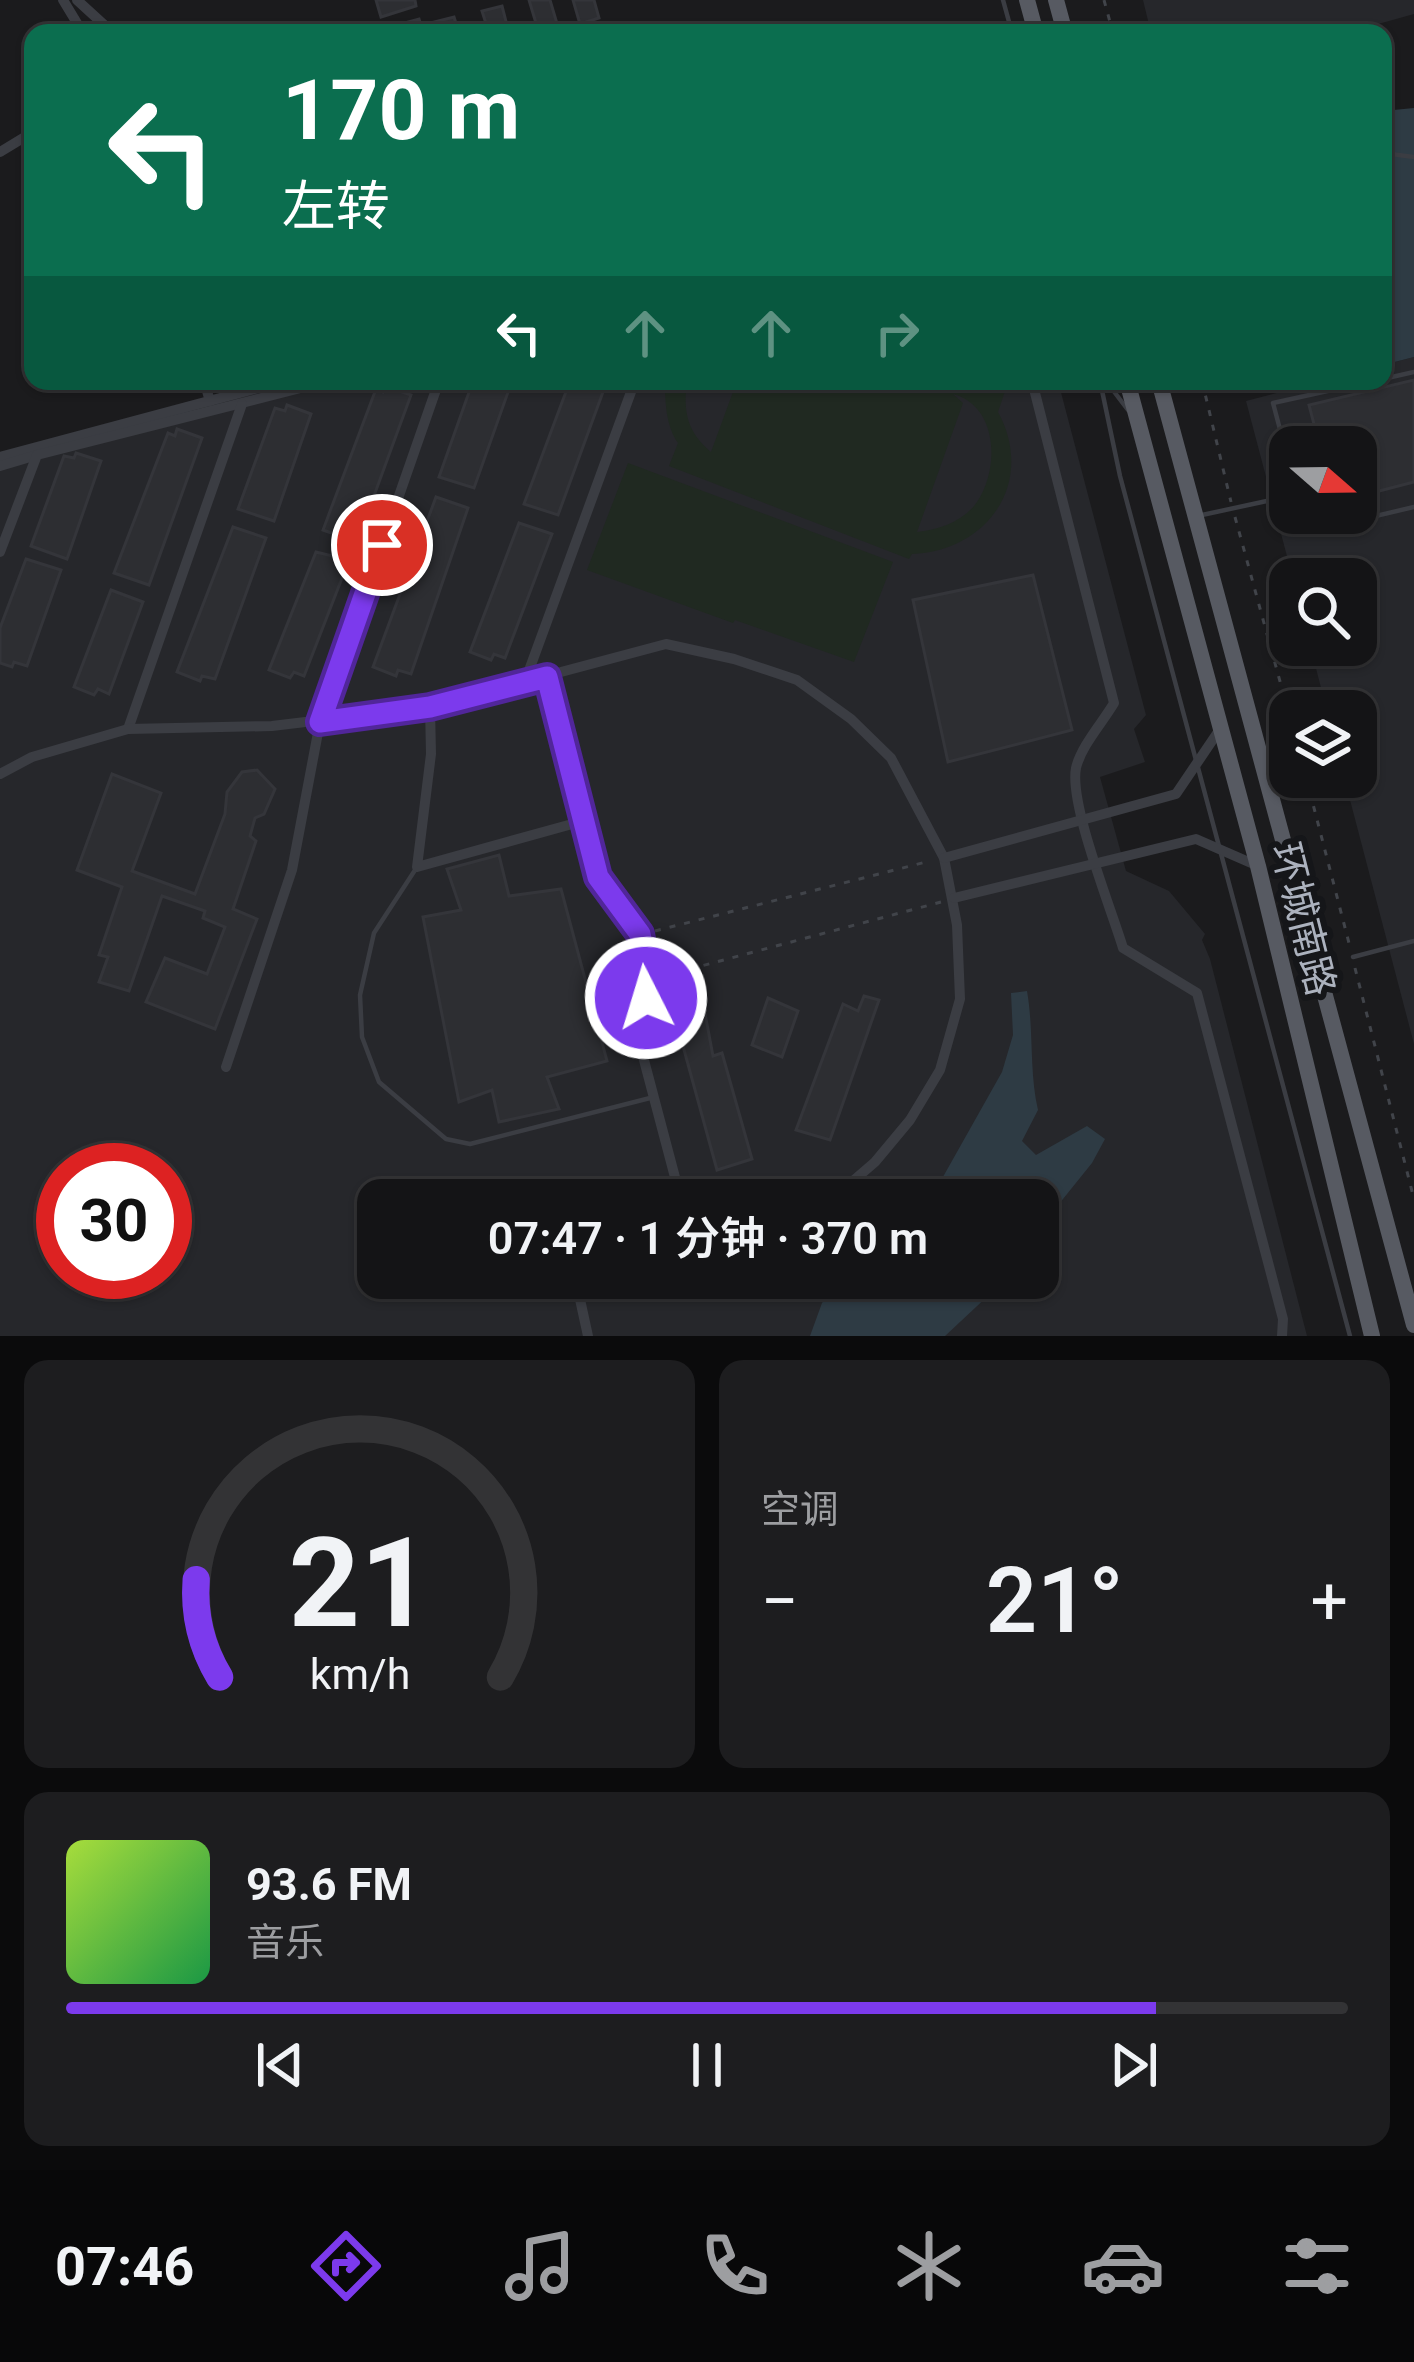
<!DOCTYPE html>
<html lang="zh">
<head>
<meta charset="utf-8">
<style>
  body { margin:0; font-family:Roboto,"Noto Sans SC",sans-serif; background:#1d1d1f; color:#f1f3f6; height:100vh; display:flex; flex-direction:column; font-size:45px; white-space:nowrap }
  * { box-sizing:border-box; margin:0 }
  p { font-size:39px; color:#9d9ea1 }
  .icon { flex:none; width:66px; height:66px; fill:none; stroke:currentColor; stroke-width:2; stroke-linecap:round; stroke-linejoin:round }
  .map { position:relative; height:1336px; overflow:hidden }
  .side { display:flex; flex-direction:column; gap:24px; padding:24px; background:#0b0b0c; flex:1 }
  .side>* { flex:none }
  .top-card { position:absolute; left:24px; top:24px; width:1368px; height:366px; border-radius:24px; box-shadow:0 3px 9px #0004,0 0 0 3px #333335; background:#0b6e4f; color:#fff; overflow:hidden }
  .needle { width:78px; rotate:110deg }
  .fabs { position:absolute; left:1269px; top:426px; display:grid; gap:24px }
  .fabs a { display:grid; place-items:center; width:108px; height:108px; border-radius:24px; background:#141416; box-shadow:0 3px 9px #0004,0 0 0 3px #333335; font-size:60px }
  .speed { position:absolute; left:36px; top:1143px; display:flex; gap:24px; font-size:60px; font-weight:700; text-align:center }
  .speed>* { display:grid; place-content:center; width:156px; height:156px; border-radius:50%; background:#141416; box-shadow:0 3px 9px #0004,0 0 0 3px #333335; line-height:1 }
  .speed .limit { border:18px solid #d22; background:#fff; color:#111 }
  .pin { position:absolute; display:grid; place-items:center; width:102px; height:102px; color:#fff; margin:-51px; border:6px solid #fff; border-radius:50%; box-shadow:0 3px 12px #0007 }
  .me { position:absolute; width:132px; margin:-66px; rotate:355deg; stroke-linejoin:round; filter:drop-shadow(0 0 9px #0008) }
  .turn { display:flex; align-items:center; gap:42px; height:252px; padding:0 60px; font-size:54px }
  .turn .icon { width:156px; height:156px; stroke-width:2.5 }
  .turn b { display:block; font-size:84px; line-height:102px }
  .lanes { display:flex; align-items:center; height:114px; padding:0 60px; background:#0003; justify-content:center; gap:60px; direction:ltr }
  .lanes .off { opacity:.35 }
  .big { font-size:90px; font-weight:600; line-height:1.1 }
  .side .card { flex:1; display:flex; flex-direction:column; justify-content:center; gap:18px; min-width:0; padding:0 42px; border-radius:24px; background:#1d1d1f }
  .side .dial { align-items:center; gap:0 }
  .dial svg { height:312px; overflow:visible; fill:none; stroke:#333335; stroke-width:7; stroke-linecap:round; text-anchor:middle }
  .dial text { fill:#f1f3f6; stroke:none }
  .song { display:flex; align-items:center; gap:36px }
  .cover { width:144px; height:144px; border-radius:18px; background:linear-gradient(135deg,hsl(80 70% 55%),hsl(140 70% 35%)) }
  .played { height:12px; border-radius:6px; background:linear-gradient(90deg,#7c3aed 85%,#333335 85%) }
  .keys { display:flex; justify-content:space-around; direction:ltr }
  .heat { display:flex; justify-content:space-between; align-items:center; font-size:66px; direction:ltr }
  .side .tiles { flex:1; display:grid; gap:24px; grid-template-columns:1fr 1fr }
  .card:last-child { grid-column:span 2 }
  .trip { position:absolute; left:357px; top:1179px; width:702px; height:120px; border-radius:24px; background:#141416; box-shadow:0 3px 9px #0004,0 0 0 3px #333335; font-weight:600; line-height:120px; text-align:center }
  .tab-bar { display:flex; height:192px; justify-content:space-around; align-items:center; background:#080809; color:#9d9ea1 }
  .tab-bar .icon { width:84px; height:84px }
  .tab-bar .active { color:#7c3aed }
  .tab-bar b { font-size:54px; color:#f1f3f6 }
  .map>svg:first-child { display:block }
  .built { fill:#26272b; fill-rule:evenodd }
  .green { fill:#202921; fill-rule:evenodd }
  .water { fill:#2e3b44 }
  .building { fill:#2d2e32; stroke:#34353a; stroke-width:3 }
  .lines { fill:none; stroke-linecap:round; stroke-linejoin:round }
  .path { stroke:#41444a; stroke-width:3; stroke-dasharray:6 9; stroke-linecap:butt }
  .lane { stroke:#3b3d43; stroke-width:4.5 }
  .street { stroke:#3b3d43; stroke-width:10 }
  .primary { stroke:#575a62; stroke-width:16 }
  .route-casing { stroke:#51269a; stroke-width:30 }
  .route { stroke:#7c3aed; stroke-width:21 }
  .labels { text-anchor:middle; stroke-width:12; stroke-linejoin:round; paint-order:stroke }
  .street-label { font-size:39px; fill:#acb2be; stroke:#151619 }
</style>
</head>
<body>
<div class="map">
<svg width="1414" height="1336" viewBox="0 0 1414 1336">
  <rect width="100%" height="100%" fill="#1b1b1d"/>
  <!-- built -->
  <g class="built">
    <polygon points="1143,0 1414,0 1414,14 1346,33 1151,33"/>
    <path d="M1414,357V1044L1344,777H1356V711H1327L1310,645H1356V579H1293L1246,401L1322,381H1383V365ZM1290,447H1356V513H1290Z"/>
    <path d="M298,381H1058L1146,715L1134,729L1145,762L1100,777L1126,871L1169,891L1205,934L1202,940L1210,959L1307,1336H0V459ZM63,1170H165V1272H63ZM378,1200H1038V1278H378Z"/>
  </g>
  <!-- green -->
  <g class="green">
    <path d="M665,381H687C683,412 687,432 711,452L737,381H985L1006,388L998,412C1036,482 988,551 912,554L909,559L669,466L678,443C666,426 665,402 665,381ZM953,394C998,406 1000,468 977,502C964,521 939,530 917,532L963,403Z"/>
    <polygon points="628,463 893,562 854,662 735,620 733,623 587,570"/>
  </g>
  <!-- water -->
  <g class="water">
    <polygon points="1414,108 1414,357 1383,365 1383,111"/>
    <path d="M1027,991C1034,1031 1029,1071 1038,1110L1022,1141L1036,1155L1087,1126L1105,1139L1092,1163L1038,1230V1200H930L1002,1072L1013,1035L1011,993Z"/>
    <polygon points="840,1278 1007,1278 945,1336 810,1336 822,1303"/>
  </g>
  <!-- building -->
  <g class="building">
    <polygon points="376,0 415,0 416,6 381,17"/>
    <polygon points="529,0 550,0 558,27 539,33"/>
    <polygon points="573,0 594,0 599,18 580,24"/>
    <polygon points="502,6 509,33 489,33 482,11"/>
    <polygon points="454,17 459,33 438,33 434,22"/>
    <polygon points="419,19 423,33 383,33 382,29"/>
    <polygon points="1414,380 1414,482 1356,497 1356,447 1320,447 1309,405"/>
    <polygon points="473,381 512,381 474,488 439,477"/>
    <polygon points="570,381 607,381 558,515 524,504"/>
    <polygon points="385,386 411,395 357,542 323,530 376,389 383,392"/>
    <polygon points="287,405 311,414 274,521 238,509 275,408 285,411"/>
    <polygon points="177,429 202,438 149,585 114,573 168,433 175,436"/>
    <polygon points="76,453 101,461 67,559 31,546 64,456 74,458"/>
    <polygon points="436,497 468,508 411,674 398,670 396,676 373,667"/>
    <polygon points="519,523 552,534 505,658 494,654 491,660 470,652"/>
    <polygon points="233,527 266,538 215,679 202,676 200,681 177,672"/>
    <polygon points="316,552 349,560 304,676 294,672 290,678 269,670"/>
    <polygon points="26,559 61,570 27,666 14,662 12,667 0,663 0,628"/>
    <polygon points="1033,575 1072,730 948,762 913,600"/>
    <polygon points="111,590 143,602 109,694 98,689 94,695 74,687"/>
    <polygon points="257,770 275,789 264,814 255,818 250,836 256,841 233,909 257,919 215,1029 146,1002 165,958 207,974 225,927 203,918 205,911 162,896 129,991 99,982 108,957 99,955 122,887 77,870 112,774 161,793 132,871 195,894 225,814 227,792 242,772"/>
    <polygon points="499,855 509,896 561,889 607,1061 547,1077 559,1109 499,1122 492,1090 459,1102 423,917 461,910 447,869"/>
    <polygon points="864,996 879,1000 830,1140 796,1130 843,1004 858,1011"/>
    <polygon points="768,998 798,1011 782,1057 752,1045"/>
    <polygon points="704,1008 713,1056 722,1053 752,1159 717,1170 675,1017"/>
  </g>
  <g class="lines">
    <!-- path -->
    <g class="path">
      <polyline points="1104,0 1113,33"/>
      <polyline points="1202,381 1231,502"/>
      <polyline points="1235,517 1290,718"/>
      <polyline points="1306,777 1350,947"/>
      <polyline points="655,931 930,861"/>
      <polyline points="1355,968 1414,1199"/>
      <polyline points="660,977 941,902"/>
    </g>
    <!-- lane -->
    <g class="lane">
      <polyline points="1003,0 1011,29"/>
      <polyline points="1383,153 1414,157"/>
      <polyline points="1383,379 1414,372"/>
      <polyline points="1100,381 1120,476 1350,1336"/>
      <polyline points="1106,381 1128,410"/>
      <polyline points="1290,467 1273,403 1373,381"/>
      <polyline points="1303,513 1308,532 1414,507"/>
      <polyline points="1202,515 1290,496"/>
      <polyline points="417,867 374,933 360,995 362,1037 379,1082 446,1139 470,1144 654,1097"/>
      <polyline points="1353,957 1414,941"/>
    </g>
    <!-- street -->
    <g class="street">
      <polyline points="63,0 83,33"/>
      <polyline points="77,0 113,33"/>
      <polyline points="1014,33 1034,25"/>
      <polyline points="0,152 33,132"/>
      <polyline points="204,381 210,401"/>
      <path d="M1032,381L1114,703C1103,722 1081,746 1076,768C1069,804 1111,908 1123,948L1197,993L1283,1319L1282,1336"/>
      <polyline points="0,457 284,381"/>
      <polyline points="0,466 37,455"/>
      <polyline points="0,552 37,455 328,381"/>
      <polyline points="547,677 598,877 640,934 649,980 640,1045 681,1200"/>
      <polyline points="524,684 635,381"/>
      <polyline points="430,707 431,754 417,867 583,821"/>
      <polyline points="128,729 242,404"/>
      <polyline points="0,774 32,757 128,729 272,726 430,707 666,644 734,659 797,680 851,719 891,758 944,858 957,925 960,999 940,1070 910,1120 875,1162 831,1200"/>
      <polyline points="944,858 1176,794 1218,732"/>
      <polyline points="954,898 1196,839 1258,866"/>
      <polyline points="226,1067 292,870 320,722 439,381"/>
      <polyline points="588,1278 576,1281 588,1336"/>
    </g>
    <!-- primary -->
    <g class="primary">
      <polyline points="1027,0 1036,33"/>
      <polyline points="1056,0 1065,33"/>
      <polyline points="1127,381 1258,866 1372,1336"/>
      <polyline points="1159,381 1414,1325"/>
    </g>
  </g>
  <g class="lines">
    <defs>
      <polyline id="route" points="382,545 320,722 430,707 547,677 598,877 640,934 649,980 646,998"/>
    </defs>
    <!-- route casing -->
    <use href="#route" class="route-casing"/>
    <!-- route -->
    <use href="#route" class="route"/>
  </g>
  <g class="labels">
    <!-- street labels -->
    <g class="street-label">
      <text transform="translate(1304 919) rotate(76)" y="14">环城南路</text>
    </g>
  </g>
</svg>
<div class="fabs">
<a><svg class="needle" viewBox="-14 -14 28 28"><path d="M0-13l5 13h-10z" fill="#e53935"/><path d="M0 13l5-13h-10z" fill="#9d9ea1"/></svg></a>
<a><svg class="icon" aria-label="search" viewBox="0 0 24 24"><circle cx="10" cy="10" r="6"/><path d="M15 15l6 6"/></svg></a>
<a><svg class="icon" aria-label="layers" viewBox="0 0 24 24"><path d="M12 4l9 5-9 5-9-5zM3 14l9 5 9-5"/></svg></a>
</div>
<div class="speed"><div class="limit">30</div></div>
<div class="pin" style="left:382px;top:545px;background:#d93025"><svg class="icon" aria-label="arrive" viewBox="0 0 24 24"><path d="M6 21V4h12l-3 4 3 4H6"/></svg></div>
<svg class="me" style="left:646px;top:998px" viewBox="-20 -20 40 40"><circle r="17" fill="#7c3aed" stroke="#fff" stroke-width="3"/><path d="M0-11L8 9 0 5-8 9z" fill="#fff"/></svg>
<div class="trip">07:47 · 1 分钟 · 370 m</div>
<div class="top-card">
<div class="turn"><svg class="icon" aria-label="left" viewBox="0 0 24 24"><path d="M17 20v-9H6M10 6l-5 5 5 5"/></svg><div><b>170 m</b>左转</div></div>
<div class="lanes"><svg class="icon" aria-label="left" viewBox="0 0 24 24"><path d="M17 20v-9H6M10 6l-5 5 5 5"/></svg><svg class="icon off" aria-label="ahead" viewBox="0 0 24 24"><path d="M12 20V5M6 11l6-6 6 6"/></svg><svg class="icon off" aria-label="ahead" viewBox="0 0 24 24"><path d="M12 20V5M6 11l6-6 6 6"/></svg><svg class="icon off" aria-label="right" viewBox="0 0 24 24"><path d="M7 20v-9h11M14 6l5 5-5 5"/></svg></div>
</div>
</div>
<section class="side">
<div class="tiles">
<div class="card dial"><svg viewBox="0 0 100 80">
<path d="M14 69A42 42 0 1 1 86 69"/>
<path d="M14 69A42 42 0 0 1 8 44" stroke="#7c3aed"/>
<text x="50" y="56" font-size="32" font-weight="700">21</text>
<text x="50" y="72" font-size="11">km/h</text>
</svg></div>
<div class="card"><p>空调</p>
<div class="heat"><a>−</a><b class="big">21°</b><a>+</a></div>
</div>
<div class="card">
<div class="song"><i class="cover"></i><div><b>93.6 FM</b><p>音乐</p></div></div>
<div class="played"></div>
<div class="keys"><svg class="icon" aria-label="previous" viewBox="0 0 24 24"><path d="M18 5L8 12l10 7zM5 5v14"/></svg><svg class="icon" aria-label="pause" viewBox="0 0 24 24"><path d="M8 5v14M16 5v14"/></svg><svg class="icon" aria-label="next" viewBox="0 0 24 24"><path d="M6 5l10 7-10 7zM19 5v14"/></svg></div>
</div>
</div>
</section>
<nav class="tab-bar">
<b>07:46</b>
<svg class="icon active" aria-label="directions" viewBox="0 0 24 24"><path d="M12 3l9 9-9 9-9-9zM9 14v-3h6M13 9l2 2-2 2"/></svg>
<svg class="icon" aria-label="music" viewBox="0 0 24 24"><path d="M9 18V5l10-2v13"/><circle cx="6" cy="18" r="3"/><circle cx="16" cy="16" r="3"/></svg>
<svg class="icon" aria-label="phone" viewBox="0 0 24 24"><path d="M5 4h4l2 5-3 2q2 4 5 5l2-3 5 2v4C11 20 4 13 5 4z"/></svg>
<svg class="icon" aria-label="climate" viewBox="0 0 24 24"><path d="M12 3v18M4 7l16 10M4 17L20 7"/></svg>
<svg class="icon" aria-label="car" viewBox="0 0 24 24"><path d="M5 17H2v-5l4-1 3-4h7l3 4 3 1v5h-3M9 17h6M6 11h13"/><circle cx="7" cy="17" r="2"/><circle cx="17" cy="17" r="2"/></svg>
<svg class="icon" aria-label="filters" viewBox="0 0 24 24"><path d="M4 7h16M4 17h16"/><circle cx="9" cy="7" r="2"/><circle cx="15" cy="17" r="2"/></svg>
</nav>
</body>
</html>
